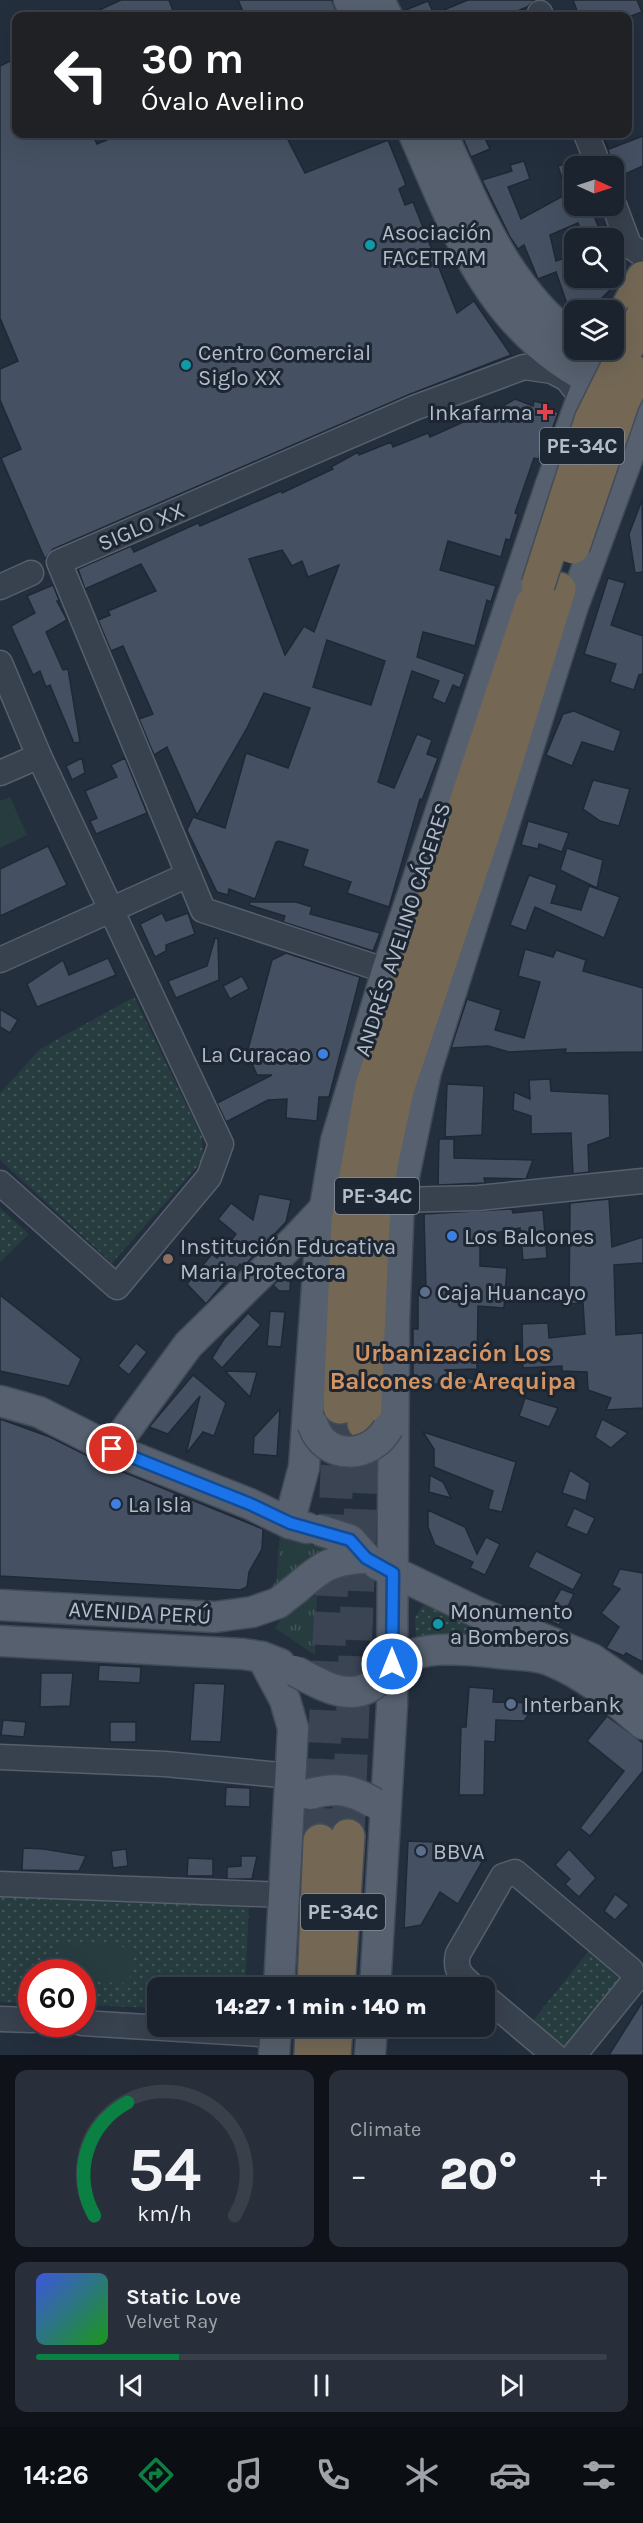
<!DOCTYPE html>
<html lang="en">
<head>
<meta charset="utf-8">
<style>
  body { margin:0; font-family:Karla,sans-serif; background:#282f3a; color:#f1f3f6; height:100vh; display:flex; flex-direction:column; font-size:22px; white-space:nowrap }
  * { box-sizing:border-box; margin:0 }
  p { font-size:20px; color:#a0a4aa }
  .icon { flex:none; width:33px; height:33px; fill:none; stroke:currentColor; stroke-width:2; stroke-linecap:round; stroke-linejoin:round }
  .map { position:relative; height:2055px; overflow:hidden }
  .side { display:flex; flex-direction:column; gap:15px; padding:15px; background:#0f1319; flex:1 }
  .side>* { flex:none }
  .guide { position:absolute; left:12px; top:12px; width:620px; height:126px; border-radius:12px; box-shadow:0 6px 24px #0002,0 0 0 2px #39404a; background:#202124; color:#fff; overflow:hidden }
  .needle { width:39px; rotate:93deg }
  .tools { position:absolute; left:564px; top:156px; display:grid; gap:12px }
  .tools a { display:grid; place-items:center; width:60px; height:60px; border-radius:12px; background:#1b232e; box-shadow:0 6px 24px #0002,0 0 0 2px #39404a; font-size:30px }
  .speed { position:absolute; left:18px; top:1959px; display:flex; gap:12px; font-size:30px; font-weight:700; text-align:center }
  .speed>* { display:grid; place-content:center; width:78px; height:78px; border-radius:50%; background:#1b232e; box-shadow:0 6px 24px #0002,0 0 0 2px #39404a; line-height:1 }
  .speed .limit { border:9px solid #d22; background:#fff; color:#111 }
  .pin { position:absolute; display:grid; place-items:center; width:51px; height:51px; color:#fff; margin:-26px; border:3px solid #fff; border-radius:50%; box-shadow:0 2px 6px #0007 }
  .me { position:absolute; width:66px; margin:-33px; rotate:0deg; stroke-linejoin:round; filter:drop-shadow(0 0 4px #0008) }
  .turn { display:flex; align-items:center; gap:21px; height:126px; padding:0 30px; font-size:27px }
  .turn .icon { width:78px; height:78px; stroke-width:2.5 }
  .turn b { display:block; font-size:42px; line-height:51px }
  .big { font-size:45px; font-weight:800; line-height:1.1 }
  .side .widget { flex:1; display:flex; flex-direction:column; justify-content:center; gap:9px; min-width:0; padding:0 21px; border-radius:12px; background:#282f3a }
  .side .dial { align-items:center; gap:0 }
  .dial svg { height:156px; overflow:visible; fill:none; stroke:#39404a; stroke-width:7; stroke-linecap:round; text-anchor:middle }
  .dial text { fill:#f1f3f6; stroke:none }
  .song { display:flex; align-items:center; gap:18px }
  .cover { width:72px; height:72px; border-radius:9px; background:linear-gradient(135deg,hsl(230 70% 55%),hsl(120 70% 35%)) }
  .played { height:6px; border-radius:3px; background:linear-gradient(90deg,#0b8043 25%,#39404a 25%) }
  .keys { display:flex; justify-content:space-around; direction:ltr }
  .heat { display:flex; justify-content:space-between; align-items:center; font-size:33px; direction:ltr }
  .side .tiles { flex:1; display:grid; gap:15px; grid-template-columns:1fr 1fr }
  .widget:last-child { grid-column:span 2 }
  .trip { position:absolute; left:147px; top:1977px; width:348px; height:60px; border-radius:12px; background:#1b232e; box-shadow:0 6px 24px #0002,0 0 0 2px #39404a; font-weight:800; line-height:60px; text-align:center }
  .dock { display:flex; height:96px; justify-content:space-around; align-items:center; background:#0b0e12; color:#a0a4aa }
  .dock .icon { width:42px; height:42px }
  .dock .on { color:#0b8043 }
  .dock b { font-size:27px; color:#f1f3f6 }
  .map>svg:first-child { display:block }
  .grass { fill:url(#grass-tufts) }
  .park { fill:url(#park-dots) }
  .garden { fill:#263c3f }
  .building { fill:#455162; stroke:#1f2835; stroke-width:1.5; fill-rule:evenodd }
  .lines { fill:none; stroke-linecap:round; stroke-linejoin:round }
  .highway-tunnel { stroke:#3a4453; stroke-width:33; stroke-dasharray:33 16; stroke-linecap:butt }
  .minor-casing { stroke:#565f6c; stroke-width:27 }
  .major-casing { stroke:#414a57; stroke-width:33 }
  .highway-casing { stroke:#434c59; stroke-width:36 }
  .minor { stroke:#38414e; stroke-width:24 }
  .major { stroke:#56606e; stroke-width:30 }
  .highway { stroke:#746855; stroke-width:33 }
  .major-bridge-casing { stroke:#414a57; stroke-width:33; stroke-linecap:butt }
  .highway-bridge-casing { stroke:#434c59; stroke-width:36; stroke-linecap:butt }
  .major-bridge { stroke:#56606e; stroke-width:30 }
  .highway-bridge { stroke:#746855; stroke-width:33 }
  .route-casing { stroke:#114b97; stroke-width:15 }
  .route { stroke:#1a73e8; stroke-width:10 }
  .culture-dot { fill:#0f9aa8; stroke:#1d2633; stroke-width:2 }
  .health-dot { fill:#e0444e; stroke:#1d2633; stroke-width:2 }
  .shop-dot { fill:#3f7fe0; stroke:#1d2633; stroke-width:2 }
  .education-dot { fill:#8d6e63; stroke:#1d2633; stroke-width:2 }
  .service-dot { fill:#5c6f8a; stroke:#1d2633; stroke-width:2 }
  .labels { text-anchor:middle; stroke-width:6; stroke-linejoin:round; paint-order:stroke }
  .shield { fill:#1d2633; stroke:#878f9c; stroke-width:1.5 }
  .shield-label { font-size:21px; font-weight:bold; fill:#b4bcc9 }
  .poi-label { font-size:22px; fill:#b4bcc9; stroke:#1d2633; text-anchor:start }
  .street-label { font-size:22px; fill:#b4bcc9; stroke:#1d2633 }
  .neighbourhood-label { font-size:24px; font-weight:bold; fill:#d59563; stroke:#1d2633 }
</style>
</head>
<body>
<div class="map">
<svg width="643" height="2055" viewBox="0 0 643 2055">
  <defs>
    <pattern id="grass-tufts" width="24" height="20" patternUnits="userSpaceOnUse" patternTransform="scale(1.5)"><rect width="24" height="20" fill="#263c3f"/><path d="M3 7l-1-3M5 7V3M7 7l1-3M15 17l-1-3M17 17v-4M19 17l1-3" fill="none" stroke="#435659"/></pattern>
    <pattern id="park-dots" width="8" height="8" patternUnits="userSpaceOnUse" patternTransform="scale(1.5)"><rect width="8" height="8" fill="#263c3f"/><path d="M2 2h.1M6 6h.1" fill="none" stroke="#435659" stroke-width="1.8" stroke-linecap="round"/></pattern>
  </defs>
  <rect width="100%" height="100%" fill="#242f3e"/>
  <!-- grass -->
  <g class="grass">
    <polygon points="281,1521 329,1550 266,1594 276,1581"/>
    <polygon points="317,1594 315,1655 275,1628 282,1618"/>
  </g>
  <!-- park -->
  <g class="park">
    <polygon points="134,997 202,1137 203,1160 112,1263 0,1160 0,1093 40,1049"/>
    <polygon points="0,1208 29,1234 0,1262"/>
    <polygon points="432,1605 500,1635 497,1642 424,1641 416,1637 415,1618 422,1606"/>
    <polygon points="0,1895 249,1906 245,1987 158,1988 157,2008 83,2005 82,1972 32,1972 31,2004 0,2002"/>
    <polygon points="590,1949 621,1979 562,2048 532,2022"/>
  </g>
  <!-- garden -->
  <g class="garden">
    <polygon points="10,797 27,835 0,848 0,801"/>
    <polygon points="61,1941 132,1948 129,1984 83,1980 82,1972 58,1972"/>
  </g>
  <!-- building -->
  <g class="building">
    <polygon points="121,0 169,0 175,16 86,16"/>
    <polygon points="238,0 332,0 338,16 245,16"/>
    <polygon points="468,0 535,0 527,7 506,16 404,16 403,11 428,1 434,14"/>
    <polygon points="573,0 637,0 642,12 631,16 579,16"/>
    <polygon points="16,58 16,134 92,134 97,144 121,134 285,134 305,173 388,140 406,185 399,189 405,205 413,202 457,313 474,301 511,355 408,395 53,549 45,559 1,458 21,449 0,400 0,369 18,361 0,318 0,66"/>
    <polygon points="461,134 483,134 490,149 471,157"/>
    <polygon points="602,134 609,149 643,136 643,166 614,179 612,161"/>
    <polygon points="524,161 530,179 508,187 521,219 567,194 558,166 574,161 574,206 590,206 603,238 584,238 578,223 550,235 556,261 574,255 574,278 622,278 601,299 569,310 556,272 538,279 524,245 518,249 510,237 482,180 512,171 510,165"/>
    <path d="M515,399L533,406L534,401L546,404L558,413L548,441H542L539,459L534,458L515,513L518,514L510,540L506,539L501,557L448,541L440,570L496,586L491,602L487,600L475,646L423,632L417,657L465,674L460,688L453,685L445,704L432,698L439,681L412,671L378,782L394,788L417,734L432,740L427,754L438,758L422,800L420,799L389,907L347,893L351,882L303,866L308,850L279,841L276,842L255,899L229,889L228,895L217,892L187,830L193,817L225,828L246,753L288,768L310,708L264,693L247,728L197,815L167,747L154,755L139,719L153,714L123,646L111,651L98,620L110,615L108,611L156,591L141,564L85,589L78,569L131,546L134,552L198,523L200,526L281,491L282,493L333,469L331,467L358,452L359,455L391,442L393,447L428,433L430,437L490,410L491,413ZM282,550L292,566L302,561L308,577L339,565L314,632L304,626L285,655L249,559ZM327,640L385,661L371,705L313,687Z"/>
    <polygon points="642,500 643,572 635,573 629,534"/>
    <polygon points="608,578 625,583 611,625 643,636 643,674 639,675 634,690 610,682 616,664 584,654"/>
    <polygon points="53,585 59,600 57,601 67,620 46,632 63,670 68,669 80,742 74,743 50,685 46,687 40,671 33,675 11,626 35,613 27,596"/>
    <polygon points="574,711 621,731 614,752 582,742 572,766 546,755 563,714"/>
    <polygon points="82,758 85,773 72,780 66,766"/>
    <polygon points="125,758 147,813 96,834 90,821 97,818 85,791 117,777 111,765"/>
    <polygon points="593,780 630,789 619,826 600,821 583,809"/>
    <polygon points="528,821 569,833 562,852 539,844 538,849 521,845"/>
    <polygon points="48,846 67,885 0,916 0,869"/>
    <polygon points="567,848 603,860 597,888 560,870"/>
    <polygon points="529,875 557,885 551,903 581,910 589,886 620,897 604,938 535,907 526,931 510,925"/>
    <polygon points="250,902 296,902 312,907 310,914 380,933 373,951 283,922 285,916 249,905"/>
    <polygon points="162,913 166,921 188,913 195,934 166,945 166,951 155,957 140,924"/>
    <polygon points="215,938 218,939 219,980 176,998 168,981 207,966"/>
    <polygon points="525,949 553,957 556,950 586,960 583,971 643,988 643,1052 565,1053 566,1049 509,1052 488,1046 451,1048 467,999 501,1010 495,1030 524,1038 540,982 518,976"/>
    <polygon points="286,953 360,977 329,1097 319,1097 317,1121 286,1118 287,1099 268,1100 226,1122 217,1103 272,1075 257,1075 247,1053 272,960"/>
    <polygon points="108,958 116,975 37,1007 27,984 63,960 69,975"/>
    <polygon points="242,976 249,989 230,999 223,986"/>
    <polygon points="0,1009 18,1020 10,1033 0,1027"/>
    <polygon points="550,1079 551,1091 609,1094 610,1137 588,1145 589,1172 573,1174 571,1133 531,1134 531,1116 513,1110 514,1092 530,1099 529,1080"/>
    <polygon points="447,1084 484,1086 482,1135 445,1137"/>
    <polygon points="439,1139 454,1139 454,1158 533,1160 526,1179 484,1178 485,1183 438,1185"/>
    <polygon points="259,1194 291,1200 286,1222 243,1267 240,1264 206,1304 187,1284 212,1254 217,1258 236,1234 218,1219 231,1203 253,1220"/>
    <polygon points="609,1199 612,1247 643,1237 643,1263 614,1265 616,1335 643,1333 643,1408 606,1410 611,1398 588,1390 587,1372 562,1371 562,1366 523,1368 522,1324 548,1323 549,1338 585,1334 583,1303 569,1304 570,1203"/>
    <polygon points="512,1209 513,1213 543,1210 547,1258 523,1260 520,1228 480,1236 480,1266 507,1268 504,1308 478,1306 477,1369 444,1370 477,1381 477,1384 413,1384 413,1329 418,1329 418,1290 426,1290 424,1214"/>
    <polygon points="291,1268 290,1291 279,1291 273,1285"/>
    <polygon points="0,1295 81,1359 69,1386 0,1371"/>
    <polygon points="270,1311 285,1312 281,1347 267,1346"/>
    <polygon points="248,1313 261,1325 222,1368 212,1358 224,1339"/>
    <polygon points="136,1343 147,1352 129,1375 118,1366"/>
    <polygon points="225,1371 257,1372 250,1397"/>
    <polygon points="193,1375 226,1403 214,1436 203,1432 186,1454 200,1396 168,1434 149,1427"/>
    <polygon points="525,1398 558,1408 549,1427 519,1416"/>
    <polygon points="280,1409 277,1456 253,1454 254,1437"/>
    <polygon points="0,1419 50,1437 106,1465 263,1529 262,1549 249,1572 247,1587 240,1590 0,1576"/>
    <polygon points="602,1419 628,1433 611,1448 595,1437"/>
    <polygon points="423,1432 516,1462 502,1512 488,1509 493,1491 434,1467 434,1449"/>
    <polygon points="570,1470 590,1483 586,1501 562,1493"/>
    <polygon points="430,1475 443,1482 451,1498 429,1492"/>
    <polygon points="574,1508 595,1518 587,1535 566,1526"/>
    <polygon points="428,1510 465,1527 477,1554 486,1537 500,1544 485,1575 470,1568 473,1562 435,1545 428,1527"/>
    <polygon points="536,1551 582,1574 573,1590 528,1567"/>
    <polygon points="620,1569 643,1573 643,1662 626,1653 624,1656 606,1648 619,1627 601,1613 620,1589 612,1585"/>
    <polygon points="561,1589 574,1594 559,1625 544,1618"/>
    <polygon points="99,1665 141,1667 140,1683 98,1681"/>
    <polygon points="41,1673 73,1673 70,1706 40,1707"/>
    <polygon points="194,1683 225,1684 221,1742 190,1741"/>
    <polygon points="469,1687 494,1689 493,1702 537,1703 524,1721 496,1720 495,1742 485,1741 484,1795 459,1795 461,1727 466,1727"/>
    <polygon points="607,1716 643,1743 643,1771 590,1836 580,1828 624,1771 587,1741"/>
    <polygon points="3,1720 26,1722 24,1737 1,1735"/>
    <rect x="110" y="1722" width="26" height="20"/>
    <polygon points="226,1787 250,1788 250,1807 225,1806"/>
    <polygon points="408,1841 461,1843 460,1849 482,1862 458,1904 440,1892 421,1925 404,1928"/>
    <polygon points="23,1848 44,1849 86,1856 79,1871 22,1870"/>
    <polygon points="126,1849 128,1866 113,1868 111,1851"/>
    <polygon points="569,1849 596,1878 579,1897 565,1884 570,1879 555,1865"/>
    <polygon points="241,1856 257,1856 252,1879 227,1879 227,1867 241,1866"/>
    <polygon points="188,1858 213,1859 213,1876 187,1876"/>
    <polygon points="615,1894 629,1905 615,1920 604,1911"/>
    <polygon points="643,2001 643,2055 609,2055"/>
  </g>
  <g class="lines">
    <!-- highway-tunnel -->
    <g class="highway-tunnel">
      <polyline points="348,1836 364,1423"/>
      <polyline points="320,1841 340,1407"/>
    </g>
    <defs>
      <g id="minor">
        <polyline points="540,13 541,16"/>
        <polyline points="586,134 599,166"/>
        <polyline points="614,205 629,245 643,255"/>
        <polyline points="0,587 31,573"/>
        <polyline points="0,663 39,756 221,1144 209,1177 117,1287 0,1183"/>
        <polyline points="0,773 39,756"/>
        <polyline points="0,960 188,875"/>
        <polyline points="387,971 203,910 59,562 414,408 524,367 552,371 567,379 574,388"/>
        <polyline points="399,1200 478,1198 643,1181"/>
        <polyline points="0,1757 165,1764 291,1776"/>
        <polyline points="0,1884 285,1895"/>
        <path d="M475,1988C462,1977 454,1971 458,1954L503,1876L515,1872L631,1970L634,1981L574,2055"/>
        <polyline points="484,1996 554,2055"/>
        <polyline points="0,2019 32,2020"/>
        <polyline points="82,2023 276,2035"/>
      </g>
      <g id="major">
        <polyline points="349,0 358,16"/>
        <polyline points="379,0 387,16"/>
        <path d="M414,134C460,240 493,335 605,387"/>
        <path d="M442,134C477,210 505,287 574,339"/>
        <polyline points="0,1401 39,1412 112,1449 250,1504 289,1523 307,1528"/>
        <polyline points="112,1449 188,1345 294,1241 325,1208"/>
        <polyline points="289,1523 304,1467 321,1232 336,1141 387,971 550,487 589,379 602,354"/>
        <polyline points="377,1564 479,1613 592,1659 643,1694"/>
        <polyline points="0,1605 215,1617 252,1612 278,1603 297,1588"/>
        <polyline points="0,1641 243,1654 262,1657 280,1664"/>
        <polyline points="262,1657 285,1700 293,1728 279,1988"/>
        <path d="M385,1672C413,1640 470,1650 508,1654C521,1655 536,1655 549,1660C585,1674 614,1699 643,1724"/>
        <polyline points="375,1988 392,1705 394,1323 399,1200 426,1071 573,606 643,416"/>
        <polyline points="274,2055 276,2026"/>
        <polyline points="370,2055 372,2026"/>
      </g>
      <g id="highway">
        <polyline points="614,335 643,278"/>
        <polyline points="340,1407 348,1221 372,1086 532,604"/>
        <polyline points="364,1423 373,1222 382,1160 397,1090 490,813 559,589"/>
        <polyline points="314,1988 320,1841"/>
        <polyline points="338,1988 348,1836"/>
        <polyline points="311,2055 312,2026"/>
        <polyline points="334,2055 336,2026"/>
      </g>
    </defs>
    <!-- minor casing -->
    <use href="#minor" class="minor-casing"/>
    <!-- major casing -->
    <use href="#major" class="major-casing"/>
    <!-- highway casing -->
    <use href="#highway" class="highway-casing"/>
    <!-- minor -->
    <use href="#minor" class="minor"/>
    <!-- major -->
    <use href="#major" class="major"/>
    <!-- highway -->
    <use href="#highway" class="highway"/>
    <defs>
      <g id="major-bridge">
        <path d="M313,1425C325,1461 371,1459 388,1428"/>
        <polyline points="319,1530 350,1540 366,1558"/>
        <path d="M297,1588C322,1566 333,1559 366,1558"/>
        <path d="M295,1671C327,1688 359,1708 385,1672"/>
        <path d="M310,1794C336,1787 351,1789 374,1803"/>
      </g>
      <g id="highway-bridge">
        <polyline points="573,547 623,401 637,373"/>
        <polyline points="538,585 591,420 643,315"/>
      </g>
    </defs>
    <!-- major-bridge casing -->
    <use href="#major-bridge" class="major-bridge-casing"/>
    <!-- highway-bridge casing -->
    <use href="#highway-bridge" class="highway-bridge-casing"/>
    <!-- major-bridge -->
    <use href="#major-bridge" class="major-bridge"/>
    <!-- highway-bridge -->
    <use href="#highway-bridge" class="highway-bridge"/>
  </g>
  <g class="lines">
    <defs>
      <polyline id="route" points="112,1449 250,1504 290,1523 350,1540 366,1558 393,1573 392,1664"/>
    </defs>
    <!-- route casing -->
    <use href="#route" class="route-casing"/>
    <!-- route -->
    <use href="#route" class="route"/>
  </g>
  <!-- markers -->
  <g class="culture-dot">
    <circle cx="370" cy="245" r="6"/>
    <circle cx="186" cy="365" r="6"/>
    <circle cx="438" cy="1624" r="6"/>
  </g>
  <path class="health-dot" d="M542 403h6v6h6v6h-6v6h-6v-6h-6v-6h6z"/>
  <g class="shop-dot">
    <circle cx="323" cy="1054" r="6"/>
    <circle cx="452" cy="1236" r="6"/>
    <circle cx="116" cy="1504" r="6"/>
  </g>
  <circle class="education-dot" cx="168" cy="1259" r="6"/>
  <g class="service-dot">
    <circle cx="425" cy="1292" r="6"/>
    <circle cx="511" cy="1704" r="6"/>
    <circle cx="421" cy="1851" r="6"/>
  </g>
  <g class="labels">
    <!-- shield labels -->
    <g class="shield">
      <rect x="540" y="428" width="84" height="36" rx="4.5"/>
      <rect x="335" y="1178" width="84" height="36" rx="4.5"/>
      <rect x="301" y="1894" width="84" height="36" rx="4.5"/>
    </g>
    <g class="shield-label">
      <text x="582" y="453">PE-34C</text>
      <text x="377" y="1203">PE-34C</text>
      <text x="343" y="1919">PE-34C</text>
    </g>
    <!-- poi labels -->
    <g class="poi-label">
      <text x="382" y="240">Asociación<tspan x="382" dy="25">FACETRAM</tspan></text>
      <text x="198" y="360">Centro Comercial<tspan x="198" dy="25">Siglo XX</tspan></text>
      <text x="533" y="420" text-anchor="end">Inkafarma</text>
      <text x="311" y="1062" text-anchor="end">La Curacao</text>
      <text x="464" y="1244">Los Balcones</text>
      <text x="180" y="1254">Institución Educativa<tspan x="180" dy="25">Maria Protectora</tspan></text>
      <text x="437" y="1300">Caja Huancayo</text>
      <text x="128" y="1512">La Isla</text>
      <text x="450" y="1619">Monumento<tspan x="450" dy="25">a Bomberos</tspan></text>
      <text x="523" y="1712">Interbank</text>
      <text x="433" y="1859">BBVA</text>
    </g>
    <!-- street labels -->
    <g class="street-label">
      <text transform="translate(141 526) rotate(-23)" y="8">SIGLO XX</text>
      <text transform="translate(402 929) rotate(-72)" y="8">ANDRÉS AVELINO CÁCERES</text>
      <text transform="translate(140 1612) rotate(3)" y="8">AVENIDA PERÚ</text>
    </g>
    <!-- neighbourhood labels -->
    <g class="neighbourhood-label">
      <text x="453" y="1361">Urbanización Los<tspan x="453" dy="28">Balcones de Arequipa</tspan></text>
    </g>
  </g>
</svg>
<div class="tools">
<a><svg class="needle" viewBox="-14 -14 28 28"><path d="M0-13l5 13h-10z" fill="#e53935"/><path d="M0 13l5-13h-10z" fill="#a0a4aa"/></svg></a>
<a><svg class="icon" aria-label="search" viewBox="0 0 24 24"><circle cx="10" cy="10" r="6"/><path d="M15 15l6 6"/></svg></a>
<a><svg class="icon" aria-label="layers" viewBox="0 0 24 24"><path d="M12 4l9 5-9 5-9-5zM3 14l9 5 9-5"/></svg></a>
</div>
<div class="speed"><div class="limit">60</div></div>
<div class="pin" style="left:112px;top:1449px;background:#d93025"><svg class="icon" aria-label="arrive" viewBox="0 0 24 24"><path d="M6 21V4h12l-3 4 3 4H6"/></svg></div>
<svg class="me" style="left:392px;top:1664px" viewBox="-20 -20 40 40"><circle r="17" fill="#1a73e8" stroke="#fff" stroke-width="3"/><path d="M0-11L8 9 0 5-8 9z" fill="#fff"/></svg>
<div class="trip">14:27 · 1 min · 140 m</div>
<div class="guide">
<div class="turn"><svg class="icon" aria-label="left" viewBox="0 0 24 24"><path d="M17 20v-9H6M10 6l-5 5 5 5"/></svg><div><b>30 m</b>Óvalo Avelino</div></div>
</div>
</div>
<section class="side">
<div class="tiles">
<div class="widget dial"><svg viewBox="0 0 100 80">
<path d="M14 69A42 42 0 1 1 86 69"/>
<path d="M14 69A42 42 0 0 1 31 11" stroke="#0b8043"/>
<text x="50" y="56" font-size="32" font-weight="700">54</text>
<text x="50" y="72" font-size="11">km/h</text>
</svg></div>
<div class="widget"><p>Climate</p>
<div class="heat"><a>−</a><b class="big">20°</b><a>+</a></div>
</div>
<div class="widget">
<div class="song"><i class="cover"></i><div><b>Static Love</b><p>Velvet Ray</p></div></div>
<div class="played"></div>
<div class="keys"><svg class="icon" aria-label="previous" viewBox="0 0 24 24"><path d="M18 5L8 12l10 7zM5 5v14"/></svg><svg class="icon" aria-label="pause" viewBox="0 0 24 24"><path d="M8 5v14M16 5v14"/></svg><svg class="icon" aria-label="next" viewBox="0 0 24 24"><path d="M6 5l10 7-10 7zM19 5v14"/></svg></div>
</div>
</div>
</section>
<nav class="dock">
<b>14:26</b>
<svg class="icon on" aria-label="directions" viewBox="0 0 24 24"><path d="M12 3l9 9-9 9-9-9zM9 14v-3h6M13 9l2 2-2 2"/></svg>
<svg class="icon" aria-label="music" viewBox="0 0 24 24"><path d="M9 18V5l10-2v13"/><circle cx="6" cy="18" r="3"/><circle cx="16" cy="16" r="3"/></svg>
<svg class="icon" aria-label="phone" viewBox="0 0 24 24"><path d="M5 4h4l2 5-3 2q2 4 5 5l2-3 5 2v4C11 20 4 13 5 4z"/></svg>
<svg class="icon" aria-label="climate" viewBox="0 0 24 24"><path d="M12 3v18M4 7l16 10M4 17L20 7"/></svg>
<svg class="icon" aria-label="car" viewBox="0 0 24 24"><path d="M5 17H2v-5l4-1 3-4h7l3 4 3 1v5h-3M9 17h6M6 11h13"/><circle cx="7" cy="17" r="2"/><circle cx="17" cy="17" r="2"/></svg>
<svg class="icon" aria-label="filters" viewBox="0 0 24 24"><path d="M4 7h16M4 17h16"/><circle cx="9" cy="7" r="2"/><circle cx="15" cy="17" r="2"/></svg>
</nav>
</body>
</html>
